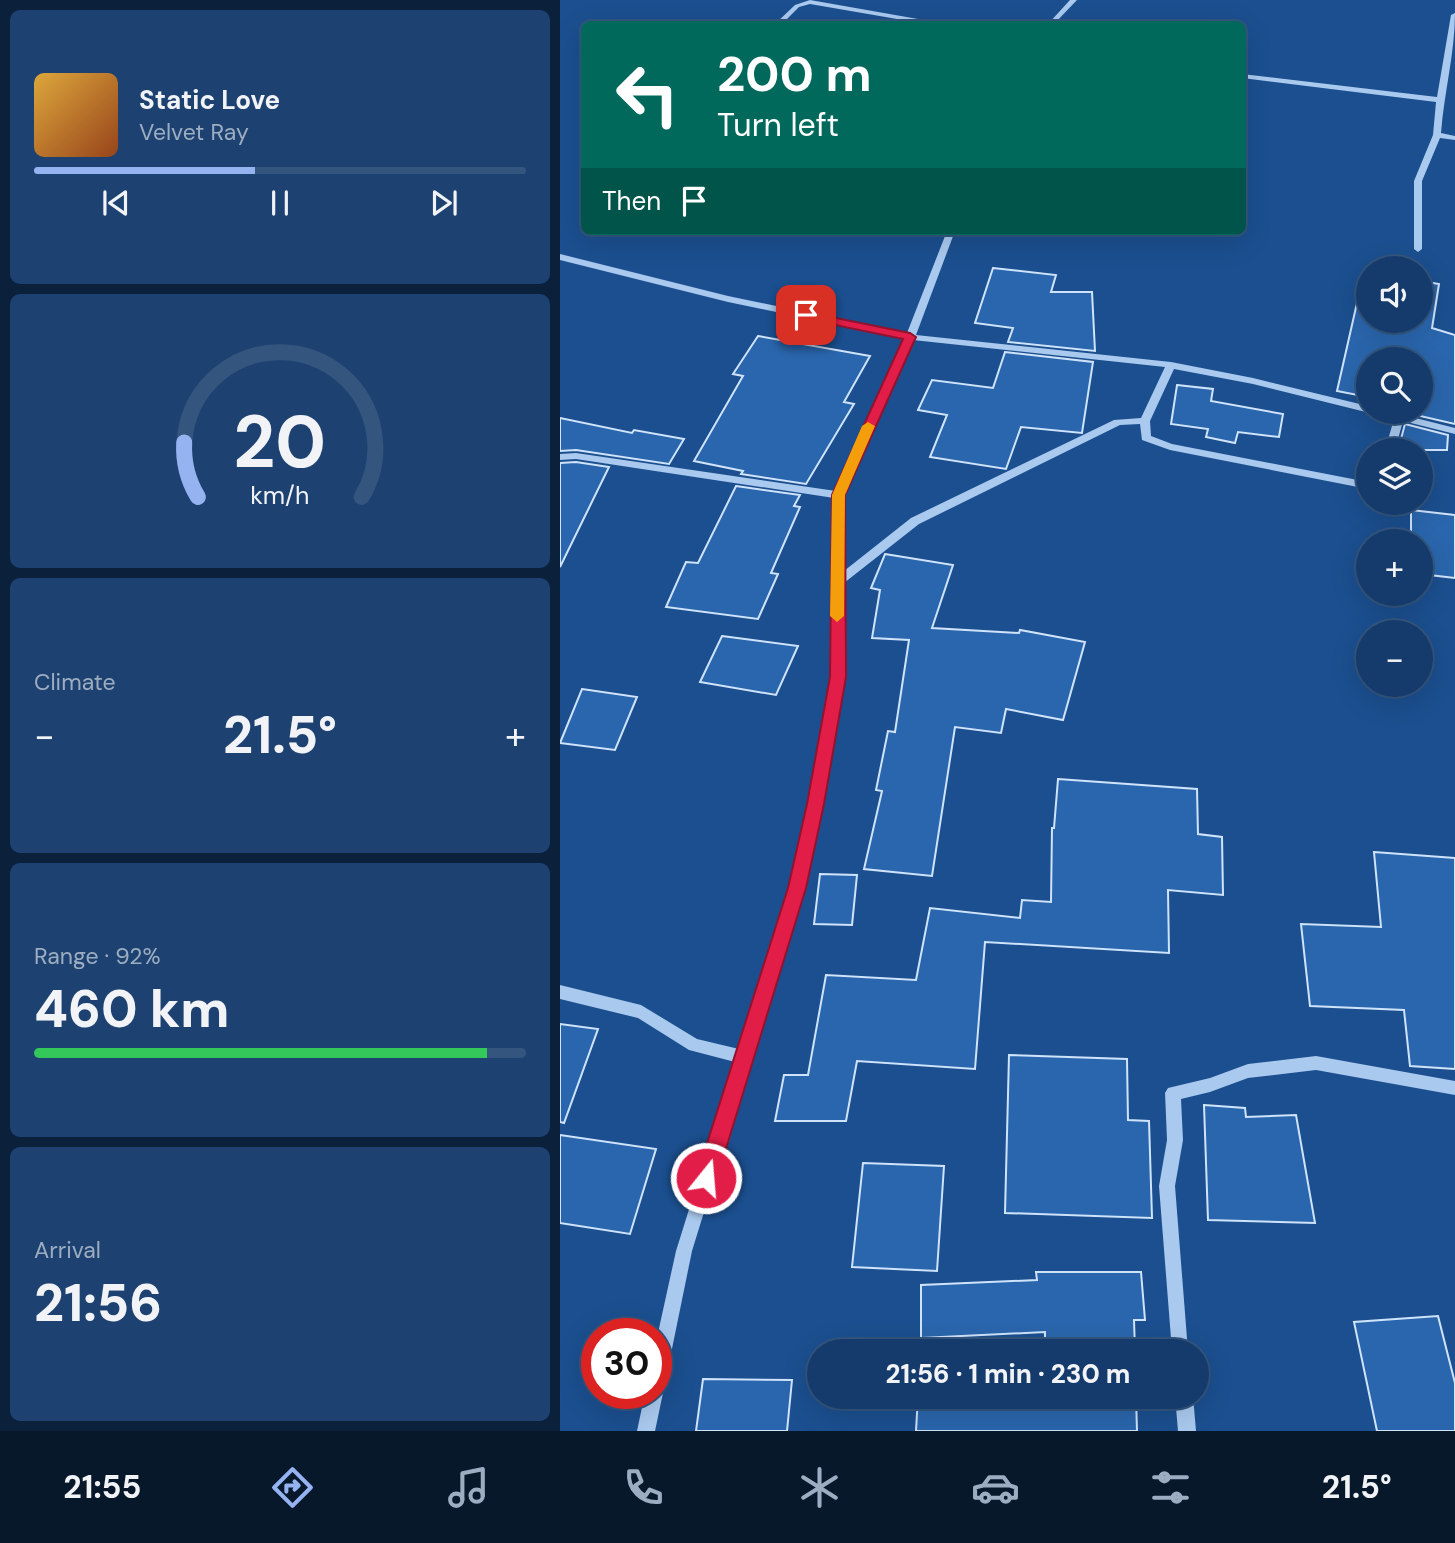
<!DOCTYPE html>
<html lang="en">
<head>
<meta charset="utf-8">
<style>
  body { margin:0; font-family:"DM Sans",sans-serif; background:#1d4271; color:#f1f3f6; height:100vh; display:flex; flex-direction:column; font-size:26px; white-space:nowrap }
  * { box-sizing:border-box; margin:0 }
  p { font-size:23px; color:#9dadc1 }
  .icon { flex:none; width:38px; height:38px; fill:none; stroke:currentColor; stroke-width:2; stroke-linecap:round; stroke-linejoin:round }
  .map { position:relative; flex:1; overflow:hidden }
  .side { display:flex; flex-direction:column; gap:10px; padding:10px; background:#0b203b; width:560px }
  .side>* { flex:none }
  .banner { position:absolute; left:21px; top:21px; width:665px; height:214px; border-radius:10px; box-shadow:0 7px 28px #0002,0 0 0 2px #33557e; background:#00695c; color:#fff; overflow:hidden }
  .fabs { position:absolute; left:796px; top:256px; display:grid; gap:14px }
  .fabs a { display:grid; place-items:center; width:77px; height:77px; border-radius:50%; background:#143b6b; box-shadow:0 7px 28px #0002,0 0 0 2px #33557e; font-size:35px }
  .speed { position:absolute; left:21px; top:1318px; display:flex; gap:14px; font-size:35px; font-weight:700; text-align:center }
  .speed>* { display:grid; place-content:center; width:91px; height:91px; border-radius:50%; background:#143b6b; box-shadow:0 7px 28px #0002,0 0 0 2px #33557e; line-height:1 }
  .speed .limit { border:10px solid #d22; background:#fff; color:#111 }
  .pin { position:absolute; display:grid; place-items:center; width:60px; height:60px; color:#fff; margin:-30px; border-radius:14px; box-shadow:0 4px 10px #0006 }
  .me { position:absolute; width:77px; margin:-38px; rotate:17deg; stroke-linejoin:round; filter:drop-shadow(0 0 5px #0008) }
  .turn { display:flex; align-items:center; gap:24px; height:147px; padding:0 21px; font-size:32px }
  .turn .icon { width:91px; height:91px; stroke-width:2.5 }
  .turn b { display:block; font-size:49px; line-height:60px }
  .then { display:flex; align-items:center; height:66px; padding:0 21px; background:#0003; gap:14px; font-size:26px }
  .big { font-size:52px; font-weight:800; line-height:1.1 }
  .side .tile { flex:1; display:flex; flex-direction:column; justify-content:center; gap:10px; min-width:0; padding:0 24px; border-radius:10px; background:#1d4271 }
  .side .dial { align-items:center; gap:0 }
  .dial svg { height:182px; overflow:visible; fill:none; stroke:#33557e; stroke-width:7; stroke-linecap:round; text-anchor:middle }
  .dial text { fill:#f1f3f6; stroke:none }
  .song { display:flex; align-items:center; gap:21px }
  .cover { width:84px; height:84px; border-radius:10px; background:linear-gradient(135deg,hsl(40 70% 55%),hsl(20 70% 35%)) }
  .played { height:7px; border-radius:4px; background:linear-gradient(90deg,#95b2f1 45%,#33557e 45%) }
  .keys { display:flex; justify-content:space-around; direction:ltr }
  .heat { display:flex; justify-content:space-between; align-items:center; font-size:38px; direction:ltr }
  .charge { height:10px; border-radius:5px; background:linear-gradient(90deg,#34c759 92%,#33557e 0) }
  .trip { position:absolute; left:247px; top:1339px; width:402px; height:70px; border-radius:35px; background:#143b6b; box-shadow:0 7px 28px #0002,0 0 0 2px #33557e; font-weight:800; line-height:70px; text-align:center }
  .menu { display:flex; height:112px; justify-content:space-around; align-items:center; background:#08182b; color:#9dadc1 }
  .menu .icon { width:49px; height:49px }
  .menu .on { color:#95b2f1 }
  .menu b { font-size:32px; color:#f1f3f6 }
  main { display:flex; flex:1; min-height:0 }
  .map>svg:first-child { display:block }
  .building { fill:#2a66ad; stroke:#cfe3fa; stroke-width:2 }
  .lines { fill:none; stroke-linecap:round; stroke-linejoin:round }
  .minor { fill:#a9c9ee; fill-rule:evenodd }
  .route { fill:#e11d48; stroke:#92132f; stroke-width:2 }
  .slow { fill:#f59e0b }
</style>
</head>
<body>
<main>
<section class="side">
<div class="tile">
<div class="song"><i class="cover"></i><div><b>Static Love</b><p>Velvet Ray</p></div></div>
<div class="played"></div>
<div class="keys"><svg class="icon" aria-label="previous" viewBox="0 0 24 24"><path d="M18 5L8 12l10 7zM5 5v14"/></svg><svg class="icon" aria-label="pause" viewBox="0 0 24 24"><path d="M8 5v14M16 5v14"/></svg><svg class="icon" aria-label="next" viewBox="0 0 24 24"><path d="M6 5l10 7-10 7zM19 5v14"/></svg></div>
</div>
<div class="tile dial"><svg viewBox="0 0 100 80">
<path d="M14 69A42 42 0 1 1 86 69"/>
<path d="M14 69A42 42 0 0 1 8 45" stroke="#95b2f1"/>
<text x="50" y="56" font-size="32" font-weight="700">20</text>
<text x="50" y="72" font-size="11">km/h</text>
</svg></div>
<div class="tile"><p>Climate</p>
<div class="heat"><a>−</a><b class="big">21.5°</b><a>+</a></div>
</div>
<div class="tile"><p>Range · 92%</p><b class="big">460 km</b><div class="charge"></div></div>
<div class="tile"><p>Arrival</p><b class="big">21:56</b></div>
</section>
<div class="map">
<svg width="895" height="1431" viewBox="0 0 895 1431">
  <rect width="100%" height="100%" fill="#1b4f8f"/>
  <!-- building -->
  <g class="building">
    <polygon points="433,268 496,275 491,292 532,292 535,351 448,342 453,328 415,323"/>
    <polygon points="804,272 808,272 808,320 861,320 861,281 879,284 872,328 895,335 895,424 843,412 861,411 861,359 808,359 808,397 777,391"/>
    <polygon points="198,336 310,356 284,402 294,404 246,484 181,474 183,471 134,461 183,376 173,374"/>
    <polygon points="445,352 533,362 522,433 461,427 446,469 370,457 387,415 358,410 372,380 433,388"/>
    <polygon points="617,385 653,389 651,401 723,414 719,437 678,432 675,443 646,437 648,429 611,424"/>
    <polygon points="0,418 72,433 74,430 124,439 109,464 16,450 0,451"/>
    <polygon points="845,424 888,435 887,450 838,450"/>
    <polygon points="16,462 49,467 0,567 0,463"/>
    <polygon points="176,486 240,495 234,506 240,507 211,573 218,574 198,619 106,607 126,562 138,563"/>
    <polygon points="851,510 895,515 895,578 861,574 861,541 851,541"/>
    <polygon points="325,554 393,565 372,628 459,633 460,630 525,642 503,720 446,709 441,733 395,727 372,876 304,869 322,791 316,790 328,731 335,732 349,640 312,638 320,590 311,588"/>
    <polygon points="162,636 238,646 216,695 140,682"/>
    <polygon points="22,689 77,697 55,750 0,743"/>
    <polygon points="498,779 637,789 638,834 662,837 663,895 608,890 609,953 425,942 415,1069 297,1061 286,1121 215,1121 224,1075 248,1075 266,975 356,980 370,908 460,918 462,900 491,902 492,828 494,828"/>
    <polygon points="814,852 895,858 895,1069 850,1066 844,1010 750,1006 741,924 821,927"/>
    <polygon points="260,874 297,875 292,925 254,924"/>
    <polygon points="0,1024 38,1029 4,1123 0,1122"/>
    <polygon points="449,1055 567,1059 568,1120 589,1121 592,1218 445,1213"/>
    <polygon points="644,1105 685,1108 686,1117 736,1115 755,1223 648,1220"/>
    <polygon points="0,1135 96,1149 70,1234 0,1223"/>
    <polygon points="303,1163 384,1166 377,1271 292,1267"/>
    <polygon points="476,1272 581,1272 585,1320 574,1320 575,1351 485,1351 485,1332 361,1338 361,1285 477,1280"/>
    <polygon points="878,1316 895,1383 895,1431 817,1431 794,1322"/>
    <polygon points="143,1379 232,1380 227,1431 136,1431"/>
    <polygon points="358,1396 576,1396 577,1431 356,1431"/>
  </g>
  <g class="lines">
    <!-- minor -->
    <g class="minor">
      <polygon points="250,0 375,22 379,24 366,24 250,4 239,7 222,24 215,24 235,5"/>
      <polygon points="510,0 517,0 494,24 488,24"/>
      <path d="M895,13C895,53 884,93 881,133L895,136V140L880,138L862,181V249L858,252L854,249V181L873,135L876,102L682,78V74L877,97L891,15Z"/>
      <path d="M387,231H395L356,335L611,362L693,378L808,406V411H828L895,428V434L843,421L835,450H825L834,419L693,384L614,369L590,421L591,436L612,444L808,482V489L610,450L582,440L580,424L560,425L359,524L284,583V677L262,804L244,888L132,1251L105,1383L101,1389L103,1393L95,1431H77L85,1393H96V1342L116,1251L175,1062L129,1050L78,1018L0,999V985L81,1005L137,1039L179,1049L230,888L250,804L272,677L273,586L270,583L273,579L274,498L16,459L0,460V454L16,453L276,491L345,339L168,302L0,260V254L168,296L347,333ZM353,340L605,367L581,418L554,420L351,518L284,571V495Z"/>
      <polygon points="756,1056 895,1081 895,1095 756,1070 688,1078 650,1092 621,1099 623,1140 615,1186 628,1351 612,1351 599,1186 607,1140 605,1093 608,1088 650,1078 688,1064"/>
      <polygon points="615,1396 633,1396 636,1431 618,1431"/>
    </g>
  </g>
  <!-- route -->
  <polygon class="route" points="246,312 350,333 356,337 285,495 286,677 264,804 246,888 157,1178 154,1185 146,1188 139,1185 136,1178 228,888 247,804 270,677 272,495 343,339 241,318 240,315"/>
  <!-- slow -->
  <polygon class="slow" points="308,422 315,426 285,495 284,616 277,622 270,616 272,495 302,426"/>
</svg>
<div class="fabs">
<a><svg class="icon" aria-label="sound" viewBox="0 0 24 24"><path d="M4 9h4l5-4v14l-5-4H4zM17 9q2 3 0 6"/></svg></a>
<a><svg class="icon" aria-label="search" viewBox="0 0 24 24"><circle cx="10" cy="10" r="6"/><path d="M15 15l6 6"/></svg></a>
<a><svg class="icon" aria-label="layers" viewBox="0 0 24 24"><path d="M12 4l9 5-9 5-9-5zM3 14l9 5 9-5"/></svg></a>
<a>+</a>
<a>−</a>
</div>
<div class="speed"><div class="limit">30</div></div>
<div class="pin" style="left:246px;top:315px;background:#d93025"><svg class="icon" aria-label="arrive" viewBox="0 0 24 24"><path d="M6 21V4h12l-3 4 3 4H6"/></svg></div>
<svg class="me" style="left:146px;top:1178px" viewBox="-20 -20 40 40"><circle r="17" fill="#e11d48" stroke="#fff" stroke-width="3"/><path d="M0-11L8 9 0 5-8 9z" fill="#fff"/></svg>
<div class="trip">21:56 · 1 min · 230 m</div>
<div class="banner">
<div class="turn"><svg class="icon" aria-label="left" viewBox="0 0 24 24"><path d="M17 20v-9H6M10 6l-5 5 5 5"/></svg><div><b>200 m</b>Turn left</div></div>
<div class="then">Then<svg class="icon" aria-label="arrive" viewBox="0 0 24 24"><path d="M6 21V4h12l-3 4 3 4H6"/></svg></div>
</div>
</div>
</main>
<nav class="menu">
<b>21:55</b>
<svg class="icon on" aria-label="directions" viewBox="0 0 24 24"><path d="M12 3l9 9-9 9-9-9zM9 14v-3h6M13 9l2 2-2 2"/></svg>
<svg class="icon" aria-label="music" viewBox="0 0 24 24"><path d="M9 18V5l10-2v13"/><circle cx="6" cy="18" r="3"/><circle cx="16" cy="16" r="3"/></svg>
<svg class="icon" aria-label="phone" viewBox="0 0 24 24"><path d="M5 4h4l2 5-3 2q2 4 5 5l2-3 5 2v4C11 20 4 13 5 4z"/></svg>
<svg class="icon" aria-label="climate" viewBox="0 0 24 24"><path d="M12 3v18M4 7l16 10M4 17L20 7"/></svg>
<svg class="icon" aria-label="car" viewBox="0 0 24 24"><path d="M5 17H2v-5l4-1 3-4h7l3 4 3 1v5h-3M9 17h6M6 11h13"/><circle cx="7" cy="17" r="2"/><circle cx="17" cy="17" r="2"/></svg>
<svg class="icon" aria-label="filters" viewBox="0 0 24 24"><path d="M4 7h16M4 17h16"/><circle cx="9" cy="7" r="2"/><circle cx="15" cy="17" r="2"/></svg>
<b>21.5°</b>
</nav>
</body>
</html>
